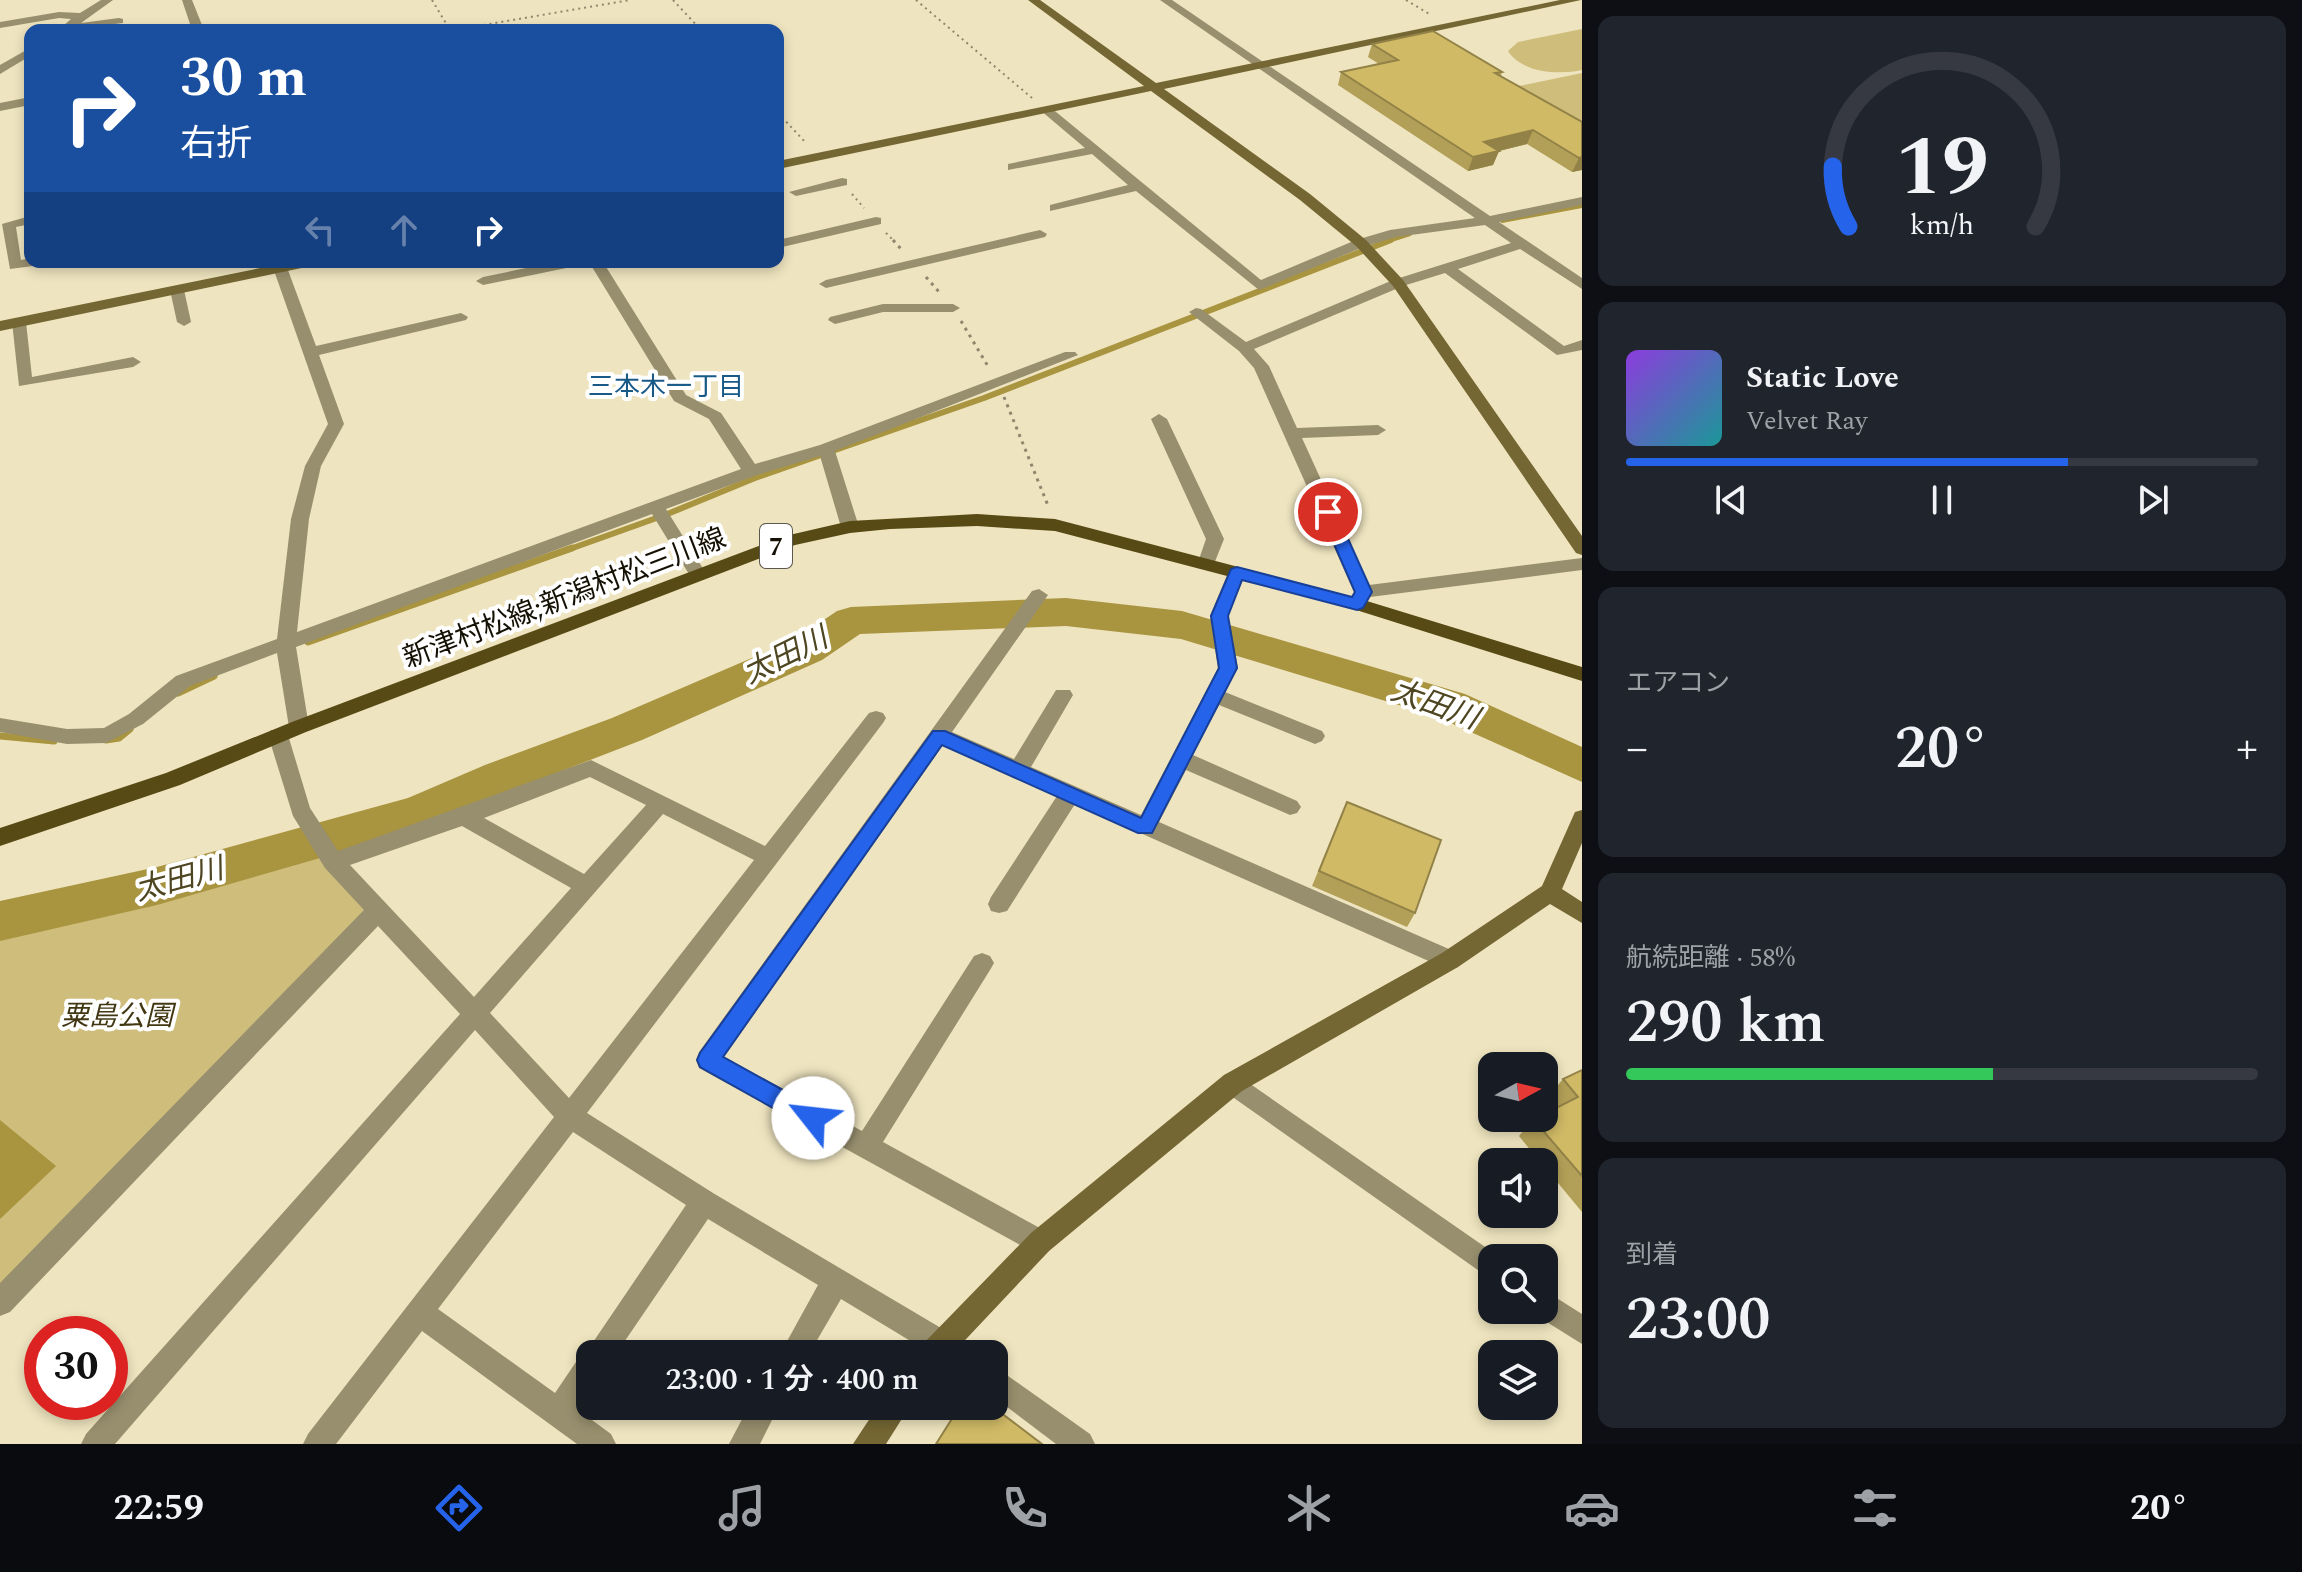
<!DOCTYPE html>
<html lang="ja">
<head>
<meta charset="utf-8">
<style>
  body { margin:0; font-family:Spectral,"Noto Sans JP",serif; background:#20242c; color:#f1f3f6; height:100vh; display:flex; flex-direction:column; font-size:30px; white-space:nowrap }
  * { box-sizing:border-box; margin:0 }
  p { font-size:26px; color:#9ea1a6 }
  .icon { flex:none; width:44px; height:44px; fill:none; stroke:currentColor; stroke-width:2; stroke-linecap:round; stroke-linejoin:round }
  .map { position:relative; flex:1; overflow:hidden }
  .side { display:flex; flex-direction:column; gap:16px; padding:16px; background:#0d0f14; width:720px }
  .side>* { flex:none }
  .banner { position:absolute; left:24px; top:24px; width:760px; height:244px; border-radius:16px; box-shadow:0 4px 12px #0003; background:#1a4fa0; color:#fff; overflow:hidden }
  .needle { width:52px; rotate:82deg }
  .fabs { position:absolute; left:1478px; top:1052px; display:grid; gap:16px }
  .fabs a { display:grid; place-items:center; width:80px; height:80px; border-radius:16px; background:#171b24; box-shadow:0 4px 12px #0003; font-size:40px }
  .speed { position:absolute; left:24px; top:1316px; display:flex; gap:16px; font-size:40px; font-weight:700; text-align:center }
  .speed>* { display:grid; place-content:center; width:104px; height:104px; border-radius:50%; background:#171b24; box-shadow:0 4px 12px #0003; line-height:1 }
  .speed .limit { border:12px solid #d22; background:#fff; color:#111 }
  .pin { position:absolute; display:grid; place-items:center; width:68px; height:68px; color:#fff; margin:-34px; border:4px solid #fff; border-radius:50%; box-shadow:0 2px 8px #0007 }
  .me { position:absolute; width:88px; margin:-44px; rotate:299deg; stroke-linejoin:round; filter:drop-shadow(0 0 6px #0008) }
  .turn { display:flex; align-items:center; gap:28px; height:168px; padding:0 24px; font-size:36px }
  .turn .icon { width:104px; height:104px; stroke-width:2.5 }
  .turn b { display:block; font-size:56px; line-height:68px }
  .lanes { display:flex; align-items:center; height:76px; padding:0 24px; background:#0003; justify-content:center; gap:40px; direction:ltr }
  .lanes .off { opacity:.35 }
  .big { font-size:60px; font-weight:600; line-height:1.1 }
  .side .tile { flex:1; display:flex; flex-direction:column; justify-content:center; gap:12px; min-width:0; padding:0 28px; border-radius:16px; background:#20242c }
  .side .dial { align-items:center; gap:0 }
  .dial svg { height:208px; overflow:visible; fill:none; stroke:#363941; stroke-width:7; stroke-linecap:round; text-anchor:middle }
  .dial text { fill:#f1f3f6; stroke:none }
  .song { display:flex; align-items:center; gap:24px }
  .cover { width:96px; height:96px; border-radius:12px; background:linear-gradient(135deg,hsl(270 70% 55%),hsl(180 70% 35%)) }
  .played { height:8px; border-radius:4px; background:linear-gradient(90deg,#2563eb 70%,#363941 70%) }
  .keys { display:flex; justify-content:space-around; direction:ltr }
  .heat { display:flex; justify-content:space-between; align-items:center; font-size:44px; direction:ltr }
  .charge { height:12px; border-radius:6px; background:linear-gradient(90deg,#34c759 58%,#363941 0) }
  .trip { position:absolute; left:576px; top:1340px; width:432px; height:80px; border-radius:16px; background:#171b24; box-shadow:0 4px 12px #0003; font-weight:600; line-height:80px; text-align:center }
  .dock { display:flex; height:128px; justify-content:space-around; align-items:center; background:#090b0e; color:#9ea1a6 }
  .dock .icon { width:56px; height:56px }
  .dock .current { color:#2563eb }
  .dock b { font-size:36px; color:#f1f3f6 }
  main { display:flex; flex:1; min-height:0 }
  .map>svg:first-child { display:block }
  .green { fill:#cebd7b }
  .water { fill:#a9943f }
  .lines { fill:none; stroke-linecap:round; stroke-linejoin:round }
  .stream-far2 { stroke:#a9943f; stroke-width:4 }
  .stream-far1 { stroke:#a9943f; stroke-width:6 }
  .stream { stroke:#a9943f; stroke-width:7 }
  .river { fill:#a9943f; fill-rule:evenodd }
  .path-far1 { stroke:#8f876d; stroke-width:2; stroke-dasharray:2 4; stroke-linecap:butt }
  .path { stroke:#8f876d; stroke-width:3; stroke-dasharray:3 5; stroke-linecap:butt }
  .street { fill:#988f6e; fill-rule:evenodd }
  .secondary { fill:#746733; fill-rule:evenodd }
  .primary { fill:#574a14; fill-rule:evenodd }
  .wall { fill:#b3a058 }
  .shaded-wall { fill:#928247 }
  .building { fill:#d0ba66; stroke:#928247; stroke-width:2 }
  .route { fill:#2563eb; stroke:#184099; stroke-width:2 }
  .labels { text-anchor:middle; stroke-width:8; stroke-linejoin:round; paint-order:stroke }
  .far-neighbourhood-label { font-size:26px; fill:#185988; stroke:#fff }
  .shield { fill:#fff; stroke:#5a584f; stroke-width:2 }
  .shield-label { font-size:26px; font-weight:bold; fill:#141004 }
  .street-label { font-size:28px; fill:#141004; stroke:#fff }
  .park-label { font-size:28px; font-style:italic; fill:#413813; stroke:#fff }
  .water-label { font-size:30px; font-style:italic; fill:#4e4521; stroke:#fff }
</style>
</head>
<body>
<main>
<div class="map">
<svg width="1582" height="1444" viewBox="0 0 1582 1444">
  <rect width="100%" height="100%" fill="#eee4bf"/>
  <!-- green -->
  <g class="green">
    <path d="M1582,29V70C1559,75 1522,73 1508,51L1518,42Z"/>
    <polygon points="1582,73 1582,127 1514,87"/>
    <polygon points="323,845 380,909 0,1302 0,921"/>
  </g>
  <!-- water -->
  <polygon class="water" points="0,1120 56,1166 0,1219"/>
  <g class="lines">
    <!-- stream-far2 -->
    <g class="stream-far2">
      <polyline points="1502,221 1582,206"/>
      <polyline points="1385,242 1410,234"/>
    </g>
    <!-- stream-far1 -->
    <polyline class="stream-far1" points="567,550 665,515 755,478 984,398 1391,240"/>
    <!-- stream -->
    <g class="stream">
      <polyline points="308,642 572,548"/>
      <polyline points="178,693 214,676"/>
      <polyline points="0,736 54,741"/>
      <polyline points="106,740 119,738 130,729"/>
    </g>
    <!-- river -->
    <polygon class="river" points="1066,598 1182,611 1465,694 1582,747 1582,782 1435,716 1181,639 1066,626 860,634 822,660 642,740 515,789 435,825 157,905 0,941 0,901 157,867 408,798 485,765 612,718 794,640 837,611 851,607"/>
    <!-- path-far1 -->
    <g class="path-far1">
      <polyline points="432,0 450,30"/>
      <polyline points="673,0 701,30"/>
      <polyline points="916,0 1032,98"/>
      <polyline points="1406,0 1431,15"/>
      <polyline points="454,30 630,0"/>
      <polyline points="778,113 806,143"/>
      <polyline points="852,194 864,208"/>
      <polyline points="886,233 895,242"/>
    </g>
    <!-- path -->
    <g class="path">
      <polyline points="893,240 902,250"/>
      <polyline points="926,277 939,292"/>
      <polyline points="961,321 989,368"/>
      <polyline points="1004,397 1049,508"/>
    </g>
    <!-- street -->
    <g class="street">
      <polygon points="101,0 113,0 81,23 119,18 123,19 123,23 63,30 63,26 71,19 59,18 0,28 0,22 59,12 80,13"/>
      <polygon points="182,0 192,0 204,30 192,30"/>
      <polygon points="1160,0 1172,0 1490,216 1582,197 1582,205 1499,222 1582,278 1582,289 1520,249 1458,269 1564,346 1582,340 1582,350 1557,355 1445,273 1403,286 1254,349 1269,366 1297,428 1378,425 1386,430 1378,435 1302,438 1369,585 1582,558 1582,570 1370,597 1365,606 1351,606 1349,602 1354,592 1254,368 1239,351 1189,312 1196,308 1201,309 1246,342 1393,280 1511,243 1485,225 1396,237 1366,246 1259,290 1136,191 1050,211 1050,205 1128,185 1092,154 1008,170 1008,164 1085,148 1040,110 1050,107 1261,280 1356,240 1390,230 1475,218"/>
      <polygon points="30,48 30,56 0,74 0,65"/>
      <polygon points="30,97 30,105 0,111 0,103"/>
      <polygon points="842,178 847,179 847,185 796,196 789,192"/>
      <polygon points="30,216 30,224 16,227 21,260 30,258 30,262 40,262 33,266 10,269 2,224"/>
      <polygon points="876,217 881,218 881,224 778,248 778,240"/>
      <polygon points="1040,230 1047,234 1045,237 826,288 819,284 826,280"/>
      <polygon points="271,262 285,262 316,346 461,313 468,317 466,320 319,355 344,424 321,466 309,519 297,632 741,469 709,419 674,401 589,262 603,262 686,395 721,413 755,464 820,445 1065,352 1075,352 1078,355 835,451 859,527 856,531 844,531 841,527 820,456 757,475 666,509 707,575 704,579 692,579 652,514 296,647 309,727 306,732 292,732 289,727 277,653 190,686 143,724 106,743 67,744 0,732 0,718 67,729 104,728 129,714 176,676 277,639 291,519 305,466 328,424"/>
      <polygon points="555,262 583,262 576,266 483,285 476,281 483,277"/>
      <polygon points="177,286 184,290 191,322 184,326 177,322 170,290"/>
      <polygon points="883,304 953,304 960,308 953,312 883,312 835,324 828,320 830,317"/>
      <polygon points="19,318 26,322 32,377 133,357 141,362 133,367 19,386 12,322"/>
      <polygon points="1159,414 1167,419 1224,539 1212,569 1200,569 1197,565 1206,539 1151,419"/>
      <polygon points="1237,567 1246,573 1228,616 1238,668 1225,692 1322,731 1325,736 1322,741 1315,744 1219,705 1193,755 1297,801 1301,807 1297,813 1290,815 1186,770 1159,822 1458,953 1461,960 1458,967 1450,970 1442,967 1075,804 1007,911 999,913 991,911 988,904 991,897 1057,796 943,745 724,1057 862,1131 974,956 982,953 990,956 994,963 990,970 883,1142 1049,1233 1053,1242 1049,1251 1040,1255 1031,1251 699,1068 696,1060 699,1052 1032,591 1039,589 1048,595 952,732 1014,759 1056,690 1070,690 1073,695 1031,767 1141,815 1218,668 1210,616 1228,573"/>
      <path d="M876,711L883,713L886,718L883,723L587,1113L713,1193L968,1344L972,1354H932L841,1299L809,1354H780L818,1285L708,1219L616,1354H590V1391L577,1409L611,1434L616,1444H577L422,1331L336,1444H303L308,1434L554,1117L475,1030L115,1444H81L86,1434L460,1014L378,926L10,1312L0,1316V1283L364,910L325,868L293,816L268,735L271,730H285L288,735L310,808L338,851L591,760L765,846L869,713ZM590,777L646,805L584,874L484,818ZM663,814L754,860L569,1098L490,1013ZM462,826L571,888L474,997L350,865ZM573,1132L686,1205L585,1354L580,1356L555,1393L438,1309Z"/>
      <polygon points="1233,1072 1501,1258 1492,1258 1492,1280 1224,1091 1221,1083 1224,1075"/>
      <polygon points="1544,1290 1582,1314 1582,1344 1534,1314 1533,1310 1544,1310"/>
      <polygon points="994,1366 1090,1434 1095,1444 1056,1444 994,1397"/>
      <polygon points="749,1406 779,1406 760,1444 729,1444"/>
    </g>
    <!-- secondary -->
    <g class="secondary">
      <polygon points="1028,0 1040,0 1156,83 1560,0 1581,0 1164,89 1310,194 1366,240 1403,280 1582,536 1582,555 1576,553 1393,286 1356,246 1300,200 1151,91 778,169 778,161 1144,86"/>
      <polygon points="290,262 318,262 311,266 0,331 0,321"/>
      <polygon points="1582,810 1582,843 1562,889 1582,902 1582,923 1550,904 1458,967 1242,1091 1049,1251 952,1354 919,1354 923,1344 1031,1233 1224,1075 1442,953 1542,886 1575,812"/>
      <polygon points="878,1406 910,1406 886,1444 853,1444"/>
    </g>
    <!-- primary -->
    <polygon class="primary" points="977,514 1055,519 1357,598 1582,667 1582,681 1353,609 1055,531 977,526 890,529 850,533 795,545 306,732 180,785 0,846 0,828 166,773 292,722 785,536 850,521"/>
  </g>
  <!-- wall -->
  <g class="wall">
    <polygon points="1372,44 1502,72 1501,76 1582,122 1582,170 1572,172 1527,144 1499,151 1493,165 1468,171 1338,85 1341,72 1379,64 1368,57"/>
    <polygon points="1347,802 1415,913 1407,927 1312,886"/>
    <polygon points="1582,1070 1582,1212 1544,1166 1544,1162 1540,1162 1519,1136 1533,1119 1557,1107 1548,1097 1563,1079"/>
  </g>
  <!-- shaded-wall -->
  <g class="shaded-wall">
    <polygon points="1533,130 1527,144 1499,151 1493,165 1468,171 1473,157 1484,142"/>
    <polygon points="1582,157 1582,170 1572,172 1579,158"/>
  </g>
  <!-- building -->
  <g class="building">
    <polygon points="1433,31 1502,72 1495,73 1582,122 1582,157 1579,158 1533,130 1484,142 1499,151 1473,157 1341,72 1398,60 1372,44"/>
    <polygon points="1347,802 1441,840 1415,913 1319,871"/>
    <polygon points="1582,1070 1582,1176 1533,1119 1544,1118 1544,1114 1578,1097 1563,1079"/>
    <polygon points="960,1406 992,1406 1042,1444 936,1444"/>
  </g>
  <!-- route -->
  <polygon class="route" points="1328,507 1336,512 1372,592 1363,608 1357,610 1242,580 1228,616 1237,668 1152,833 1138,833 942,745 723,1057 821,1111 824,1118 821,1126 813,1129 805,1126 700,1067 697,1060 700,1053 933,731 945,731 1141,818 1219,668 1211,616 1231,569 1237,567 1352,597 1355,592 1320,512"/>
  <g class="labels">
    <!-- far-neighbourhood labels -->
    <g class="far-neighbourhood-label">
      <text x="666" y="395">三本木一丁目</text>
    </g>
    <!-- shield labels -->
    <rect class="shield" x="760" y="524" width="32" height="44" rx="6"/>
    <g class="shield-label">
      <text x="776" y="555">7</text>
    </g>
    <!-- street labels -->
    <g class="street-label">
      <text transform="translate(564 597) rotate(-21)" y="10">新津村松線;新潟村松三川線</text>
    </g>
    <!-- park labels -->
    <g class="park-label">
      <text x="117" y="1025">粟島公園</text>
    </g>
    <!-- water labels -->
    <g class="water-label">
      <text transform="translate(785 655) rotate(-26)" y="10">太田川</text>
      <text transform="translate(1435 704) rotate(20)" y="10">太田川</text>
      <text transform="translate(179 879) rotate(-15)" y="10">太田川</text>
    </g>
  </g>
</svg>
<div class="fabs">
<a><svg class="needle" viewBox="-14 -14 28 28"><path d="M0-13l5 13h-10z" fill="#e53935"/><path d="M0 13l5-13h-10z" fill="#9ea1a6"/></svg></a>
<a><svg class="icon" aria-label="sound" viewBox="0 0 24 24"><path d="M4 9h4l5-4v14l-5-4H4zM17 9q2 3 0 6"/></svg></a>
<a><svg class="icon" aria-label="search" viewBox="0 0 24 24"><circle cx="10" cy="10" r="6"/><path d="M15 15l6 6"/></svg></a>
<a><svg class="icon" aria-label="layers" viewBox="0 0 24 24"><path d="M12 4l9 5-9 5-9-5zM3 14l9 5 9-5"/></svg></a>
</div>
<div class="speed"><div class="limit">30</div></div>
<div class="pin" style="left:1328px;top:512px;background:#d93025"><svg class="icon" aria-label="arrive" viewBox="0 0 24 24"><path d="M6 21V4h12l-3 4 3 4H6"/></svg></div>
<svg class="me" style="left:813px;top:1118px" viewBox="-20 -20 40 40"><circle r="19" fill="#fff"/><path d="M0-13L10 11 0 6-10 11z" fill="#2563eb"/></svg>
<div class="trip">23:00 · 1 分 · 400 m</div>
<div class="banner">
<div class="turn"><svg class="icon" aria-label="right" viewBox="0 0 24 24"><path d="M7 20v-9h11M14 6l5 5-5 5"/></svg><div><b>30 m</b>右折</div></div>
<div class="lanes"><svg class="icon off" aria-label="left" viewBox="0 0 24 24"><path d="M17 20v-9H6M10 6l-5 5 5 5"/></svg><svg class="icon off" aria-label="ahead" viewBox="0 0 24 24"><path d="M12 20V5M6 11l6-6 6 6"/></svg><svg class="icon" aria-label="right" viewBox="0 0 24 24"><path d="M7 20v-9h11M14 6l5 5-5 5"/></svg></div>
</div>
</div>
<section class="side">
<div class="tile dial"><svg viewBox="0 0 100 80">
<path d="M14 69A42 42 0 1 1 86 69"/>
<path d="M14 69A42 42 0 0 1 8 46" stroke="#2563eb"/>
<text x="50" y="56" font-size="32" font-weight="700">19</text>
<text x="50" y="72" font-size="11">km/h</text>
</svg></div>
<div class="tile">
<div class="song"><i class="cover"></i><div><b>Static Love</b><p>Velvet Ray</p></div></div>
<div class="played"></div>
<div class="keys"><svg class="icon" aria-label="previous" viewBox="0 0 24 24"><path d="M18 5L8 12l10 7zM5 5v14"/></svg><svg class="icon" aria-label="pause" viewBox="0 0 24 24"><path d="M8 5v14M16 5v14"/></svg><svg class="icon" aria-label="next" viewBox="0 0 24 24"><path d="M6 5l10 7-10 7zM19 5v14"/></svg></div>
</div>
<div class="tile"><p>エアコン</p>
<div class="heat"><a>−</a><b class="big">20°</b><a>+</a></div>
</div>
<div class="tile"><p>航続距離 · 58%</p><b class="big">290 km</b><div class="charge"></div></div>
<div class="tile"><p>到着</p><b class="big">23:00</b></div>
</section>
</main>
<nav class="dock">
<b>22:59</b>
<svg class="icon current" aria-label="directions" viewBox="0 0 24 24"><path d="M12 3l9 9-9 9-9-9zM9 14v-3h6M13 9l2 2-2 2"/></svg>
<svg class="icon" aria-label="music" viewBox="0 0 24 24"><path d="M9 18V5l10-2v13"/><circle cx="6" cy="18" r="3"/><circle cx="16" cy="16" r="3"/></svg>
<svg class="icon" aria-label="phone" viewBox="0 0 24 24"><path d="M5 4h4l2 5-3 2q2 4 5 5l2-3 5 2v4C11 20 4 13 5 4z"/></svg>
<svg class="icon" aria-label="climate" viewBox="0 0 24 24"><path d="M12 3v18M4 7l16 10M4 17L20 7"/></svg>
<svg class="icon" aria-label="car" viewBox="0 0 24 24"><path d="M5 17H2v-5l4-1 3-4h7l3 4 3 1v5h-3M9 17h6M6 11h13"/><circle cx="7" cy="17" r="2"/><circle cx="17" cy="17" r="2"/></svg>
<svg class="icon" aria-label="filters" viewBox="0 0 24 24"><path d="M4 7h16M4 17h16"/><circle cx="9" cy="7" r="2"/><circle cx="15" cy="17" r="2"/></svg>
<b>20°</b>
</nav>
</body>
</html>
